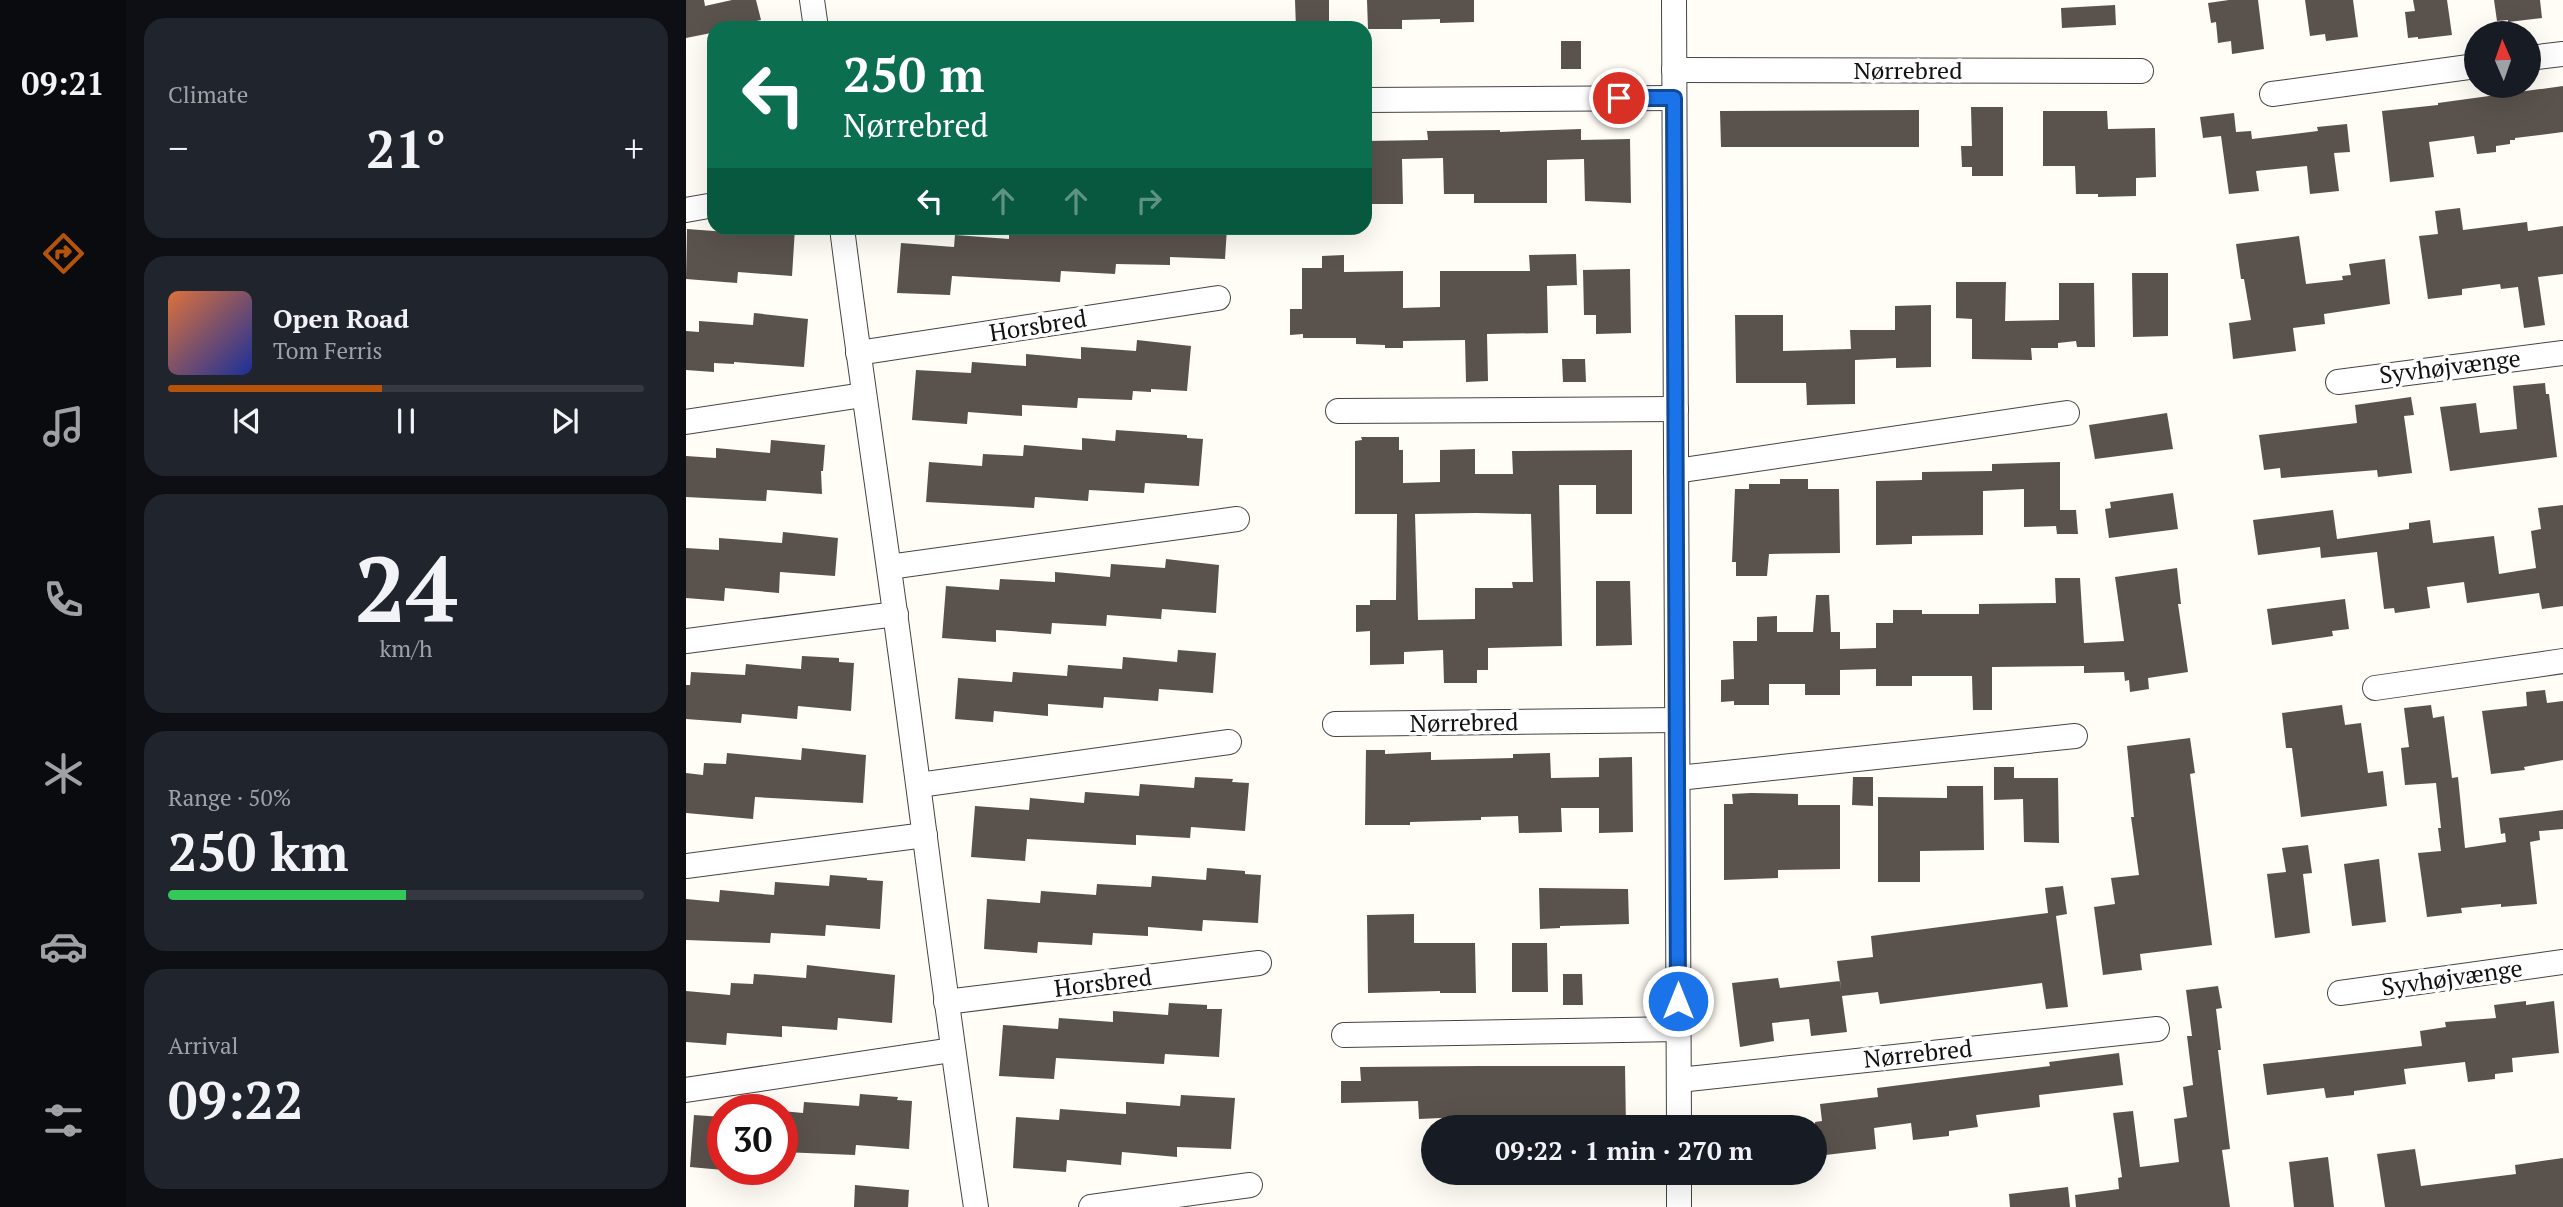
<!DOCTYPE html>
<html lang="en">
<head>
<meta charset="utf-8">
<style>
  body { margin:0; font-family:"PT Serif",serif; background:#20242c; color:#f1f3f6; height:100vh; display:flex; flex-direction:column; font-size:26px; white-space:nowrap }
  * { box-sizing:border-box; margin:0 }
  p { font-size:23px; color:#9ea1a6 }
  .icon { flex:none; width:38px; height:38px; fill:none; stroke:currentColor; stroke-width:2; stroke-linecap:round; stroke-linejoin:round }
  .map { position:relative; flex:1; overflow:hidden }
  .sheet { display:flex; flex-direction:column; gap:18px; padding:18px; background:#0d0f14; width:560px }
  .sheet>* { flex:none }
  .top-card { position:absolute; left:21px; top:21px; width:665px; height:214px; border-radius:21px; box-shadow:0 7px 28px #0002; background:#0b6e4f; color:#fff; overflow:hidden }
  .needle { width:46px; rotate:358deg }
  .controls { position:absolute; left:1778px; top:21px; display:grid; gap:14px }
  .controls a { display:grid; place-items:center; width:77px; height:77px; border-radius:50%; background:#171b24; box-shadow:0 7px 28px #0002; font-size:35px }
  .speed { position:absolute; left:21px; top:1094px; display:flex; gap:14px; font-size:35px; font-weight:700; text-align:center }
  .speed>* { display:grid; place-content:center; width:91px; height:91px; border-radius:50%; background:#171b24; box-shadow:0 7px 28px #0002; line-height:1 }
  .speed .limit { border:10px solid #d22; background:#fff; color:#111 }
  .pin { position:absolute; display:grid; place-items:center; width:60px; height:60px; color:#fff; margin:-30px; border:4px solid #fff; border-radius:50%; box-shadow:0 2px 7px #0007 }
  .me { position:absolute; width:77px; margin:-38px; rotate:0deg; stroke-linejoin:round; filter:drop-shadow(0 0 5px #0008) }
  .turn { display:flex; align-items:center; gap:24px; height:147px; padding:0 21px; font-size:32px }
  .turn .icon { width:91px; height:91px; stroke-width:2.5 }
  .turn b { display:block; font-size:49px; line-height:60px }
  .lanes { display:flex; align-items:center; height:66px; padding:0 21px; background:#0003; justify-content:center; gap:35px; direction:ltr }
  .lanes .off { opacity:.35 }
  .big { font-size:52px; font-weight:700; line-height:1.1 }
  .sheet .card { flex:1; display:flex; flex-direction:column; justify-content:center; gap:10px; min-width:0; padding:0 24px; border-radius:21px; background:#20242c }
  .sheet .dial { align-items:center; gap:0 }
  .dial b { font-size:91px; line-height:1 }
  .song { display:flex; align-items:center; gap:21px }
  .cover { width:84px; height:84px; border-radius:10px; background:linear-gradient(135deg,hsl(20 70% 55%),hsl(230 70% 35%)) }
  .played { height:7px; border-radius:4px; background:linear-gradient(90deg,#b45309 45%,#363941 45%) }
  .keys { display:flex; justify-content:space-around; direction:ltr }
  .heat { display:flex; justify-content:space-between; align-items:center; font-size:38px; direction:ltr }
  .charge { height:10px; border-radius:5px; background:linear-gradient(90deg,#34c759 50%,#363941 0) }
  .trip { position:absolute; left:735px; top:1115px; width:406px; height:70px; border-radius:35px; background:#171b24; box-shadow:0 7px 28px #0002; font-weight:700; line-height:70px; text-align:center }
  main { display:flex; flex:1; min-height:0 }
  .menu { display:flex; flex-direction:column; width:126px; justify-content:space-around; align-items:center; background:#090b0e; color:#9ea1a6 }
  .menu .icon { width:49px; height:49px }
  .menu .selected { color:#b45309 }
  .menu b { font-size:32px; color:#f1f3f6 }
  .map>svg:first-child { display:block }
  .building { fill:#5a524d; fill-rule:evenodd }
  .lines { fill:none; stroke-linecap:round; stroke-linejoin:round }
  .minor-casing { stroke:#444; stroke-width:26 }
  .minor { stroke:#fff; stroke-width:24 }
  .route-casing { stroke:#114b97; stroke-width:18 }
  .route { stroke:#1a73e8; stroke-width:12 }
  .labels { text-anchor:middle; stroke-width:7; stroke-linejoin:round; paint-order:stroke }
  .street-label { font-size:24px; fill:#111; stroke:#fff }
</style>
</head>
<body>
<main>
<nav class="menu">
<b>09:21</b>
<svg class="icon selected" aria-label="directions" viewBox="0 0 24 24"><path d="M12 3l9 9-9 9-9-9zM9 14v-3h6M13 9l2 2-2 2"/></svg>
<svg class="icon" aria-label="music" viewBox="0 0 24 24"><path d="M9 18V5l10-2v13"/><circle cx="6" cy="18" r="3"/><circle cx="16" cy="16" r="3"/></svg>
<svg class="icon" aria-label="phone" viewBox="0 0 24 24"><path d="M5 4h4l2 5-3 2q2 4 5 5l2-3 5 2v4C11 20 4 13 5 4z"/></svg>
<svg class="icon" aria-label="climate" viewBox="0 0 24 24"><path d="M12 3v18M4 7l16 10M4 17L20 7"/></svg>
<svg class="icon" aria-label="car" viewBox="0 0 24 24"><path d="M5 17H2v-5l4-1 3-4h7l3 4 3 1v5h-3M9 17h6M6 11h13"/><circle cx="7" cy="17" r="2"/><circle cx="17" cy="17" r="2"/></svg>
<svg class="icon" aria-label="filters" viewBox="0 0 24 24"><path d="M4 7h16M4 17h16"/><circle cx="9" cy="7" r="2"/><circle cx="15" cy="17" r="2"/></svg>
</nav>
<section class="sheet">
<div class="card"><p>Climate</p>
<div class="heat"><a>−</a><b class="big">21°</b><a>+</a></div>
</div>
<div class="card">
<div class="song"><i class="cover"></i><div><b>Open Road</b><p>Tom Ferris</p></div></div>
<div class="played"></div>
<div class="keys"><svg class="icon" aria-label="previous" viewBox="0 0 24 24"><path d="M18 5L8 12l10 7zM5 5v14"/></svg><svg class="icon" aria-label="pause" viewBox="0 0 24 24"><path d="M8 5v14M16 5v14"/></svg><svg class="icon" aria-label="next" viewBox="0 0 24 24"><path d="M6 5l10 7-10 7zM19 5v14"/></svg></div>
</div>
<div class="card dial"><b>24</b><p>km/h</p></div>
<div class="card"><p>Range · 50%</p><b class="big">250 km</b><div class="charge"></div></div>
<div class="card"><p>Arrival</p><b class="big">09:22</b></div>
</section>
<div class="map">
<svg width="1877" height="1207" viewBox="0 0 1877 1207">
  <rect width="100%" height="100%" fill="#fffdf5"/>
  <!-- building -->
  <g class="building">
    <polygon points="0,0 18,0 19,6 46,0 70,0 75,20 39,28 28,28 25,33 0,38"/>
    <polygon points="609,0 643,0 643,28 610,28"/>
    <polygon points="681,0 788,0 788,22 754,23 754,19 716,20 716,29 682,29"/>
    <polygon points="1543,0 1572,0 1578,49 1546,54 1545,41 1532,43 1530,22 1525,23 1522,3"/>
    <polygon points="1619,0 1667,0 1672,37 1640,41 1639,34 1624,36"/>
    <polygon points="1727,0 1761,0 1766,35 1732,39 1732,37 1722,38 1719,12 1729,11"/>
    <polygon points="1808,0 1854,0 1856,18 1822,22 1822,20 1811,21"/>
    <polygon points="1429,5 1430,25 1376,28 1375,8"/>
    <rect x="875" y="41" width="20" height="28"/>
    <polygon points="1877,86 1877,132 1829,138 1829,140 1824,140 1824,144 1810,146 1810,152 1791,154 1788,136 1743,142 1748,177 1704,182 1696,111 1752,105 1752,103"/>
    <polygon points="1285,107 1317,107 1317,176 1286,176 1286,167 1276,167 1275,146 1286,146"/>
    <polygon points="1233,110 1233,147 1035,147 1034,111"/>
    <polygon points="1357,111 1421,111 1422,129 1469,128 1470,177 1450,178 1450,196 1412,197 1412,194 1390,194 1389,166 1357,166"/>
    <polygon points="1548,113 1550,132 1565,131 1566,139 1632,131 1631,127 1661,124 1664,152 1648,153 1653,191 1624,194 1621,166 1570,171 1573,191 1543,194 1535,136 1517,138 1514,117"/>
    <polygon points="895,129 895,140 944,139 945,203 899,201 898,159 861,160 861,203 788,203 788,194 758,194 757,158 716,159 717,204 682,204 681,141 742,140 741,131 814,130 814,132"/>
    <polygon points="1774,208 1777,230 1841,222 1842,231 1877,226 1877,274 1852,277 1859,325 1838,328 1832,287 1815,289 1814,284 1776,289 1776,295 1742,299 1733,236 1752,234 1749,211"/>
    <polygon points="55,228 109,228 106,276 52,272 51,283 0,279 1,229 55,233"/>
    <polygon points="323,228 366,231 366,228 541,228 539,259 484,257 484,265 430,264 429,274 375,271 374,282 266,276 264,295 211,293 215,243 268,247 269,235 323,239"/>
    <polygon points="1613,236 1620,284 1657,280 1656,276 1665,275 1663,264 1699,259 1704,304 1638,314 1639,324 1607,328 1610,351 1547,359 1543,323 1565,320 1558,279 1555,279 1550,244"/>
    <polygon points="890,254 891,285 861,286 862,333 801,334 802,381 780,382 779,340 717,341 717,348 699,348 699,345 670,344 670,338 617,338 617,334 604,335 604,309 616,309 616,268 636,268 636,256 658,255 658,272 717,271 717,308 754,307 754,271 844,271 843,255"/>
    <polygon points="944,269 945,333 910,334 910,315 898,315 897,270"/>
    <polygon points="1446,273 1482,273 1482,336 1447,337"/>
    <polygon points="1270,282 1320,282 1319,321 1373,320 1373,283 1408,283 1409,347 1391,347 1390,341 1372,343 1372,348 1345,348 1346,360 1286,359 1286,319 1270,318"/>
    <polygon points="1245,305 1245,367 1210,368 1210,358 1169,360 1169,404 1121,405 1120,383 1050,383 1049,315 1097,315 1097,351 1165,349 1164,330 1209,330 1209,306"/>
    <polygon points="68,313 122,319 118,367 48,362 48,364 28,363 28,372 0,370 0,331 13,332 13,321 67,325"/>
    <polygon points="451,340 505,346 501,391 465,389 465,392 447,391 446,400 392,398 391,408 336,405 336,416 282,412 281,424 226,420 230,370 285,373 286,362 340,366 340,354 395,359 395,347 450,351"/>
    <polygon points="876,359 899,359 900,382 877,382"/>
    <polygon points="1859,383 1860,394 1863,394 1871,457 1764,471 1754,407 1790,403 1794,433 1831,429 1827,386"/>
    <polygon points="1725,397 1728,415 1718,416 1726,473 1692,477 1691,470 1595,478 1594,468 1578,470 1573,435 1671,423 1669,405"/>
    <polygon points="1481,413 1487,449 1409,459 1403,425"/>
    <polygon points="430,430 501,435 501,438 517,439 513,486 459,483 458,493 403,490 402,501 349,497 348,508 240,502 243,462 296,466 297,454 337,456 338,445 396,450 396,438 429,441"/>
    <path d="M675,437H713V450H717V483L754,482V450L789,449V474H827L826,451L946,450V514H910V485H873L876,646L802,648V670H791V683H758L757,650L718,652V664L684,665V631L670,632V605H684V600H710L711,514H669V441L676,440ZM790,513L845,514L847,582H826L827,588H789V619L732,620L729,514Z"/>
    <polygon points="85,440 139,445 137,471 135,471 136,494 81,490 80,501 0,497 0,456 30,458 30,448 84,453"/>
    <polygon points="1374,462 1374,510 1390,510 1392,534 1371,534 1370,526 1338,527 1338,489 1297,491 1297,535 1226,536 1226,544 1190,545 1190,481 1236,480 1236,472 1306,471 1306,464"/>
    <polygon points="1094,479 1122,479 1122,489 1153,489 1154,553 1083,554 1081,576 1050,576 1050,562 1046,562 1049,489 1063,489 1063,484 1094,484"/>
    <polygon points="1487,493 1492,529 1423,538 1419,509 1425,508 1424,502"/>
    <polygon points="1877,505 1877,606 1856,609 1853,593 1781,603 1778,582 1741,587 1744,608 1709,613 1708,608 1698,609 1691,552 1635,558 1634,547 1572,555 1567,520 1647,510 1651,539 1723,529 1723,523 1744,520 1747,543 1808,536 1813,574 1850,568 1845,531 1855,529 1852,508"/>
    <polygon points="97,532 152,538 149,576 94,572 93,593 39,588 38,601 0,598 0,548 33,550 33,538 96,543"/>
    <polygon points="480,559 533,565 530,613 476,609 475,619 421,615 420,626 366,623 365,634 310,630 310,642 256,638 260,586 313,590 314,579 369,582 369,572 424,577 425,564 479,568"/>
    <polygon points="1491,568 1495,604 1492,604 1502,672 1462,678 1463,689 1444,692 1443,680 1439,681 1438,672 1398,673 1398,666 1306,667 1306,710 1287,710 1286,676 1226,676 1226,686 1190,686 1190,669 1154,670 1154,695 1119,695 1119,684 1083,684 1083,705 1048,705 1048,701 1035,702 1035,680 1048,679 1047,641 1071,641 1071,617 1091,616 1091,632 1127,632 1130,595 1143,595 1145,632 1154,632 1154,649 1190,648 1190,623 1207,623 1207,610 1236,610 1236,614 1293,614 1293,604 1370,603 1369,578 1394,578 1398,643 1438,641 1429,577"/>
    <polygon points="910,581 944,581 946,645 910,646"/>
    <polygon points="1659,599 1663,629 1646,631 1647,636 1586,645 1581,609"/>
    <polygon points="492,650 530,653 527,693 473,689 472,701 418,697 417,708 362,704 362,716 308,711 307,722 269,719 272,678 326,682 327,672 381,676 382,665 436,669 437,657 491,662"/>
    <polygon points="116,656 153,658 153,662 168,663 165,711 112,706 111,719 56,714 55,723 0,719 0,685 4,685 5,672 59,675 60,664 115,669"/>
    <polygon points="1859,690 1861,703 1877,701 1877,760 1838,767 1839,770 1805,774 1796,711 1841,706 1840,692"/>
    <polygon points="1656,705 1659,725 1675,723 1682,773 1697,771 1701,806 1615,817 1606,748 1600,748 1596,713"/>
    <polygon points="1745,705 1747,718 1758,716 1766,778 1772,777 1779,848 1820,842 1819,833 1815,834 1813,818 1877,810 1877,829 1853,831 1854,840 1844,842 1851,904 1815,907 1815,904 1775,908 1776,913 1741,917 1732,853 1755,851 1752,828 1755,828 1750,783 1719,785 1715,748 1723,747 1718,708"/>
    <polygon points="1504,738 1509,773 1504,774 1526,945 1454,954 1456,970 1417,975 1408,907 1429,904 1425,878 1453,875 1445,817 1448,817 1441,746"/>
    <polygon points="116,748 180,755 177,803 69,797 67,819 0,813 0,773 17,775 18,763 40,764 41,753 115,760"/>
    <polygon points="680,750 699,750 699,754 745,752 745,760 827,758 827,754 864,753 865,778 913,777 913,758 946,757 947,832 913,833 913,808 875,808 876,832 833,833 832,816 795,817 795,820 724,822 724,825 679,825"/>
    <polygon points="1308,767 1328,767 1328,778 1372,778 1373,843 1338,842 1337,799 1308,800"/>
    <polygon points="509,777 547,779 546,782 563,783 559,831 505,827 504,838 450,835 450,845 341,839 339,861 285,857 289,806 343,810 344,798 398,803 399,792 453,796 454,784 508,788"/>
    <polygon points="1167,777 1187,777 1187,806 1166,805"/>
    <polygon points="1261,786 1297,786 1298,850 1234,851 1234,882 1192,882 1192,797 1261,798"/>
    <polygon points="1065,793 1112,794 1112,805 1154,805 1154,869 1092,870 1092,878 1038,880 1038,804 1047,804 1046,794"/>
    <polygon points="1622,845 1626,873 1617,874 1624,933 1589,938 1581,874 1600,872 1596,848"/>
    <polygon points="1693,859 1700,922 1666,926 1658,864"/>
    <polygon points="521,868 559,871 559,874 575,875 572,923 517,920 516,931 462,927 462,936 407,933 406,945 352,942 351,953 298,949 301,899 354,903 355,891 410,895 411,884 465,887 466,876 520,880"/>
    <polygon points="144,875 181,878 181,880 197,881 194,929 140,925 139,936 85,933 84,943 0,940 0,899 33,902 34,890 88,895 89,882 143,886"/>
    <polygon points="1377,886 1381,914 1370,916 1382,1007 1360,1009 1356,983 1194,1004 1192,992 1156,996 1161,1032 1125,1036 1123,1019 1086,1023 1088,1041 1054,1047 1046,983 1092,978 1094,988 1154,981 1155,990 1151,961 1187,957 1185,936 1362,913 1359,888"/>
    <polygon points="853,888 942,889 943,924 874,926 874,928 854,929"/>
    <polygon points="728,914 728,943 789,943 790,993 754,993 754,991 682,993 681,915"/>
    <polygon points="826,943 861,943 862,992 826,992"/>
    <polygon points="121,965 209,975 206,1023 152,1018 151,1030 96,1026 96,1037 41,1033 40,1045 0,1042 0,991 44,995 45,983 67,984 68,974 120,978"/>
    <polygon points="877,974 896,974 897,1005 877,1005"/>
    <polygon points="1532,986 1536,1008 1530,1009 1535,1050 1532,1050 1544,1149 1536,1150 1544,1207 1390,1207 1389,1195 1433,1189 1432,1178 1436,1177 1427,1113 1447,1111 1454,1167 1493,1162 1488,1119 1501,1117 1497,1087 1507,1085 1501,1036 1506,1036 1500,990"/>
    <polygon points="1840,1001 1840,1005 1868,1001 1873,1053 1826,1058 1827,1072 1809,1074 1809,1079 1782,1082 1779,1062 1718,1069 1720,1084 1668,1091 1668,1095 1640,1098 1638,1088 1581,1095 1577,1064 1736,1046 1734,1031 1760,1027 1759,1022 1810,1018 1808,1005"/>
    <polygon points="483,1003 521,1005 521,1009 536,1009 533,1057 479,1054 478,1064 370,1058 368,1079 313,1076 317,1025 372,1029 373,1018 427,1022 427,1011 482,1015"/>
    <polygon points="1433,1053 1437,1085 1353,1095 1354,1107 1290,1115 1292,1127 1263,1131 1263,1136 1227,1140 1225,1123 1188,1128 1190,1149 1131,1156 1129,1122 1136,1121 1134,1104 1192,1097 1191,1088 1364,1066 1363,1062"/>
    <polygon points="795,1066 939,1066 940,1127 915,1127 915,1120 868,1121 868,1127 843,1127 843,1118 796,1118 796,1121 776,1122 776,1117 733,1119 732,1101 655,1103 655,1081 675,1081 674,1067"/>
    <polygon points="174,1094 212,1097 211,1100 226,1101 223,1149 170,1145 169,1155 96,1152 96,1111 117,1113 118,1102 173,1106"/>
    <polygon points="495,1095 549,1098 545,1149 491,1147 491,1157 436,1152 435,1165 381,1160 380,1172 327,1168 330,1117 373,1120 374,1109 440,1114 440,1102 494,1106"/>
    <polygon points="8,1115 37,1117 37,1170 4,1167"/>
    <polygon points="1729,1149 1735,1186 1830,1174 1829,1165 1877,1158 1877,1207 1699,1207 1691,1154"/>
    <polygon points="1642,1157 1648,1207 1608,1207 1603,1162"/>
    <polygon points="169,1185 223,1190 222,1207 168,1207"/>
    <polygon points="1382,1187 1384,1207 1324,1207 1323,1194"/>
  </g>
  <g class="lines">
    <defs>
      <g id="minor">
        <polyline points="126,0 130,28"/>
        <polyline points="988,0 993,1127"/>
        <polyline points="1843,58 1877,54"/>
        <polyline points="988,70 1455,71"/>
        <polyline points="1586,94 1790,66"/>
        <polyline points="679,100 988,98"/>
        <polyline points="0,210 28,205"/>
        <path d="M156,228C174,371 196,514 215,657C240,840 262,1024 290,1207"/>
        <polyline points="172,353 532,298"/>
        <polyline points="1652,382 1877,353"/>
        <polyline points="652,411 990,409"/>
        <polyline points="0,422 177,395"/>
        <polyline points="990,471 1381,413"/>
        <polyline points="203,567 551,519"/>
        <polyline points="0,641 210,614"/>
        <polyline points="1689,688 1877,661"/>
        <polyline points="649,724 991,720"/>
        <polyline points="992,778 1389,736"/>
        <polyline points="233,785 543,742"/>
        <polyline points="0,866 239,835"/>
        <polyline points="1654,993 1877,962"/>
        <polyline points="260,1002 573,963"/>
        <polyline points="658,1035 993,1029"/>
        <polyline points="993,1080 1471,1029"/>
        <polyline points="0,1090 266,1050"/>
        <polyline points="993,1172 993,1207"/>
        <polyline points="405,1207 564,1185"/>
      </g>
    </defs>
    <!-- minor casing -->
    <use href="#minor" class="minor-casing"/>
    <!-- minor -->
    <use href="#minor" class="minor"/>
  </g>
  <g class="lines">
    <defs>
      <polyline id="route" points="933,98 988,98 992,1001"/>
    </defs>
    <!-- route casing -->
    <use href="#route" class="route-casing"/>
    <!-- route -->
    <use href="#route" class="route"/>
  </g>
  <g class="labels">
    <!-- street labels -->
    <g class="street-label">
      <text x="1222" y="79">Nørrebred</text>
      <text transform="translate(352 326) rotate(-9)" y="8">Horsbred</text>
      <text transform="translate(1764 367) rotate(-7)" y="8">Syvhøjvænge</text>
      <text transform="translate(778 723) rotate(-1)" y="8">Nørrebred</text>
      <text transform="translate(1766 978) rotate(-8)" y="8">Syvhøjvænge</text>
      <text transform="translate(417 983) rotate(-7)" y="8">Horsbred</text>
      <text transform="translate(1232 1054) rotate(-6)" y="8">Nørrebred</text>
    </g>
  </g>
</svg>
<div class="controls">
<a><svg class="needle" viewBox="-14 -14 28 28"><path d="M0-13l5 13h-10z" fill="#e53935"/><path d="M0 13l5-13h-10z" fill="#9ea1a6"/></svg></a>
</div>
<div class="speed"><div class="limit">30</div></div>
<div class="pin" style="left:933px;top:98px;background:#d93025"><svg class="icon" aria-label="arrive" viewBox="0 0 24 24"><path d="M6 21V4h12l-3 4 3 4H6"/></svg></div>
<svg class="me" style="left:992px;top:1001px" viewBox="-20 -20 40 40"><circle r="17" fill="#1a73e8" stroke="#fff" stroke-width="3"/><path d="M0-11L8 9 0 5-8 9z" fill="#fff"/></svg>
<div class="trip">09:22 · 1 min · 270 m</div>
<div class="top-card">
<div class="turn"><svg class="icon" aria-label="left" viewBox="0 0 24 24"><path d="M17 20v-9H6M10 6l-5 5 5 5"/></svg><div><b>250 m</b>Nørrebred</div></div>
<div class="lanes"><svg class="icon" aria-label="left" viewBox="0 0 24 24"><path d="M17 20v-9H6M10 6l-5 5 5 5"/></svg><svg class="icon off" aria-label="ahead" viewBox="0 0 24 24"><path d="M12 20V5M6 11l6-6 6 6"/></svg><svg class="icon off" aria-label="ahead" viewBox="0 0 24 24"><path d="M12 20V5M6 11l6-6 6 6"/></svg><svg class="icon off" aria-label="right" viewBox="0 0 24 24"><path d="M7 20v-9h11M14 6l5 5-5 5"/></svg></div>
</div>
</div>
</main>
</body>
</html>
